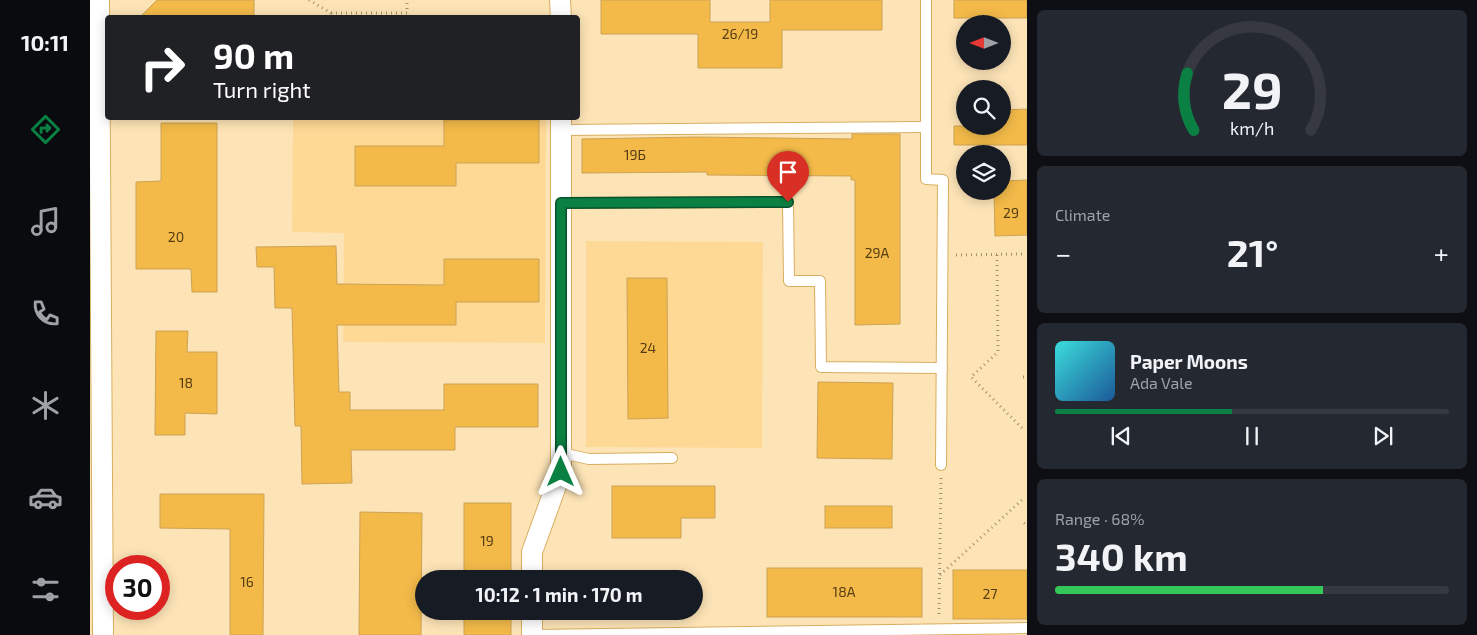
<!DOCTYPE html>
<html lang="en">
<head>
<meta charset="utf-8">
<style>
  body { margin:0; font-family:"Exo 2",sans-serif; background:#242831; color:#f1f3f6; height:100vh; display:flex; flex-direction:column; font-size:19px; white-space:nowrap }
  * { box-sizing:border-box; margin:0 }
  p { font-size:16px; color:#9ea1a6 }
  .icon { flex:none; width:28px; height:28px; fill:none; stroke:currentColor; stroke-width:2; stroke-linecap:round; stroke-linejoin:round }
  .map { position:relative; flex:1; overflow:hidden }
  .drawer { display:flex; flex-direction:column; gap:10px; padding:10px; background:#0d0f14; width:450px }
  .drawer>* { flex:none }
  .top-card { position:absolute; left:15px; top:15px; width:475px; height:105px; border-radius:5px; box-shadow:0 2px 12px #0003; background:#202124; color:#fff; overflow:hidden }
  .needle { width:32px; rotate:270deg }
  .buttons { position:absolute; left:866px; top:15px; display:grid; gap:10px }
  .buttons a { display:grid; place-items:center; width:55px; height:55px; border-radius:50%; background:#171b24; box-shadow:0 2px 12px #0003; font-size:25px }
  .speed { position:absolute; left:15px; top:555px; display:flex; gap:10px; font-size:25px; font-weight:700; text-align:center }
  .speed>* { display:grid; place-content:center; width:65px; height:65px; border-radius:50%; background:#171b24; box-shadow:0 2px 12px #0003; line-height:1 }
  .speed .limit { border:8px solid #d22; background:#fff; color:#111 }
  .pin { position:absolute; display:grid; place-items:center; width:42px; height:42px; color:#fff; margin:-51px -21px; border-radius:50% 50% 50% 0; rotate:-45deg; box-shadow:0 0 5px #0007 }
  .pin .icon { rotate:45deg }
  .me { position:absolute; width:55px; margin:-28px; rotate:0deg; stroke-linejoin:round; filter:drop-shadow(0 0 4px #0008) }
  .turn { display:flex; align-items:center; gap:18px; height:105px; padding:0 25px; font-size:22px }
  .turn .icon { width:65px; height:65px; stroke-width:2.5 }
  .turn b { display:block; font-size:35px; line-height:42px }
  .big { font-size:38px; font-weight:700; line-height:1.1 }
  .drawer .widget { flex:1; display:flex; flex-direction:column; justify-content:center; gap:8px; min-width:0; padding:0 18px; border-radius:8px; background:#242831 }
  .drawer .dial { align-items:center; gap:0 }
  .dial svg { height:130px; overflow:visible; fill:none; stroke:#363941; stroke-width:7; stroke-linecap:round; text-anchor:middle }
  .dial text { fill:#f1f3f6; stroke:none }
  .song { display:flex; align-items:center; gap:15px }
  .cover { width:60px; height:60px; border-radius:8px; background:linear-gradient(135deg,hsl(180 70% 55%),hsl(210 70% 35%)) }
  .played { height:5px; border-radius:2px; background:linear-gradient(90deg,#0b8043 45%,#363941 45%) }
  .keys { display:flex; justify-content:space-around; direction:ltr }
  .heat { display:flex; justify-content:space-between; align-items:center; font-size:28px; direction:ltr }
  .charge { height:8px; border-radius:4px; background:linear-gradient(90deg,#34c759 68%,#363941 0) }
  .trip { position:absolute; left:325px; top:570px; width:288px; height:50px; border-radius:25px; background:#171b24; box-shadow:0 2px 12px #0003; font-weight:700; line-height:50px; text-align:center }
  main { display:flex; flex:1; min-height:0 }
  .tab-bar { display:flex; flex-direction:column; width:90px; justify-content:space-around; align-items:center; background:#090b0e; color:#9ea1a6 }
  .tab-bar .icon { width:35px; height:35px }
  .tab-bar .current { color:#0b8043 }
  .tab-bar b { font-size:22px; color:#f1f3f6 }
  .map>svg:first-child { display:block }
  .built { fill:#fed996 }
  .building { fill:#f3ba49; stroke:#cca255 }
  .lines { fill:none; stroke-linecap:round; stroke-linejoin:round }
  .service-casing { stroke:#d7ae60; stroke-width:12 }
  .minor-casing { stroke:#d7ae60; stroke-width:22 }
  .path { stroke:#a5916e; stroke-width:3; stroke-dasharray:1 4; stroke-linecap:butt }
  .service { stroke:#fff; stroke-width:10 }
  .minor { stroke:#fff; stroke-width:20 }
  .route-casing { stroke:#07532c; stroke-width:12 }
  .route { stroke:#0b8043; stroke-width:9 }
  .labels { text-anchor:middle; stroke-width:4; stroke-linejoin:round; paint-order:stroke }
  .number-label { font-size:14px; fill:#543d12 }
</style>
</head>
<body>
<main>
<nav class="tab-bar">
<b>10:11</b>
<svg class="icon current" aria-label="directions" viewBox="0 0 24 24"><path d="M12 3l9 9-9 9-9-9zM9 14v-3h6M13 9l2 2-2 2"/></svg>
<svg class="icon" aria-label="music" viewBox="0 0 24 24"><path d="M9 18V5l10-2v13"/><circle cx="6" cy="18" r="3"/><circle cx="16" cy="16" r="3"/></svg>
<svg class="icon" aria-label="phone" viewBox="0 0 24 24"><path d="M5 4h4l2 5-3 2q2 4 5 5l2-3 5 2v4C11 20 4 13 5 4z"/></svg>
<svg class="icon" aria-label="climate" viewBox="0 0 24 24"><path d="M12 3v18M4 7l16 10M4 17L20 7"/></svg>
<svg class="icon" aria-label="car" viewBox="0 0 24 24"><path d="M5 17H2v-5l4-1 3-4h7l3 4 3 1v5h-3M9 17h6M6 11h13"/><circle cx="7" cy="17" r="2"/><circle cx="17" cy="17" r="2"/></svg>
<svg class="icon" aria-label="filters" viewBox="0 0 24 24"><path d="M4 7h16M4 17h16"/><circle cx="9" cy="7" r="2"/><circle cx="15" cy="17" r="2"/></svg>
</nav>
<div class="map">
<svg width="937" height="635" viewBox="0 0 937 635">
  <rect width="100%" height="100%" fill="#fde4b7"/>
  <!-- built -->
  <g class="built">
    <polygon points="203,118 456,118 455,343 253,342 254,233 202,232"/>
    <polygon points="496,241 673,242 672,448 496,447"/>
  </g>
  <!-- building -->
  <g class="building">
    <polygon points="67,0 164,0 164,18 49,18"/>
    <polygon points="511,0 620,0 620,22 680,22 680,0 792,0 792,30 692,30 692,68 608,68 608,34 511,34"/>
    <rect x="864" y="0" width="73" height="18"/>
    <polygon points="937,109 937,145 864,145 864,126 912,126 912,110"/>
    <polygon points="354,120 449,120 449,163 366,163 366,186 265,186 265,146 354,146"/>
    <polygon points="71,123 127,123 127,292 102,292 101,269 46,269 46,182 71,181"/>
    <polygon points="762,134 810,134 810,324 765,325 765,180 761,180 761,176 617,175 617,172 492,173 492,139 606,137 762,139"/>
    <polygon points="937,180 937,235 905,236 904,191 912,191 912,181"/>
    <polygon points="246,246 247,284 354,285 354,259 449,259 449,302 366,302 366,325 247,325 249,392 260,392 260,410 354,410 354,384 448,384 448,427 365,427 365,450 261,450 262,483 212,484 211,426 205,426 202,308 185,308 184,267 167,267 166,247"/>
    <polygon points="537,278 577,278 578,418 538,419"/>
    <polygon points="66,331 98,331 97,352 127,352 127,414 95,413 95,435 65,435"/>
    <polygon points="728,382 803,383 802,459 727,458"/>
    <polygon points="522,486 625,486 625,518 591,518 591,538 522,538"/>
    <polygon points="70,494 174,494 173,635 140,635 140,529 70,528"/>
    <rect x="374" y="503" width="47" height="76"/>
    <rect x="735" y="506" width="67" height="22"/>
    <polygon points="270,512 332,513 331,635 269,635"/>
    <rect x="677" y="568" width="155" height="49"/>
    <rect x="863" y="570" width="74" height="49"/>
    <rect x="374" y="611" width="47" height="24"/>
  </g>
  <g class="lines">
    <defs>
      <g id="service">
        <polyline points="836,0 836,179 853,180 851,465"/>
        <polyline points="471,130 835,127"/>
        <polyline points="471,203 698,202 699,281 730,281 731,367 852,368"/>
        <polyline points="471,453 499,459 582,458"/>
        <polyline points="442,635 937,628"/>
      </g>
      <g id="minor">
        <polyline points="9,0 13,635"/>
        <polyline points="470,0 471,18"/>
        <polyline points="442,579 442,552 471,472 471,118"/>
        <polyline points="442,611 442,635"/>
      </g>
    </defs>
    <!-- service casing -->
    <use href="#service" class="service-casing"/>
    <!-- minor casing -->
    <use href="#minor" class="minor-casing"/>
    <!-- path -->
    <g class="path">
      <polyline points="219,0 241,13 241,18"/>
      <polyline points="241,13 317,13 317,0"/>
      <polyline points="866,255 933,254"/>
      <polyline points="907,255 908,352 881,377 934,430"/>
      <polyline points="933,377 937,377"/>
      <polyline points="934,523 937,525"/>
      <polyline points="850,575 934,498"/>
      <polyline points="849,614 851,478"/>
    </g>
    <!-- service -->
    <use href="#service" class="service"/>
    <!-- minor -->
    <use href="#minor" class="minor"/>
  </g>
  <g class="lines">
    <defs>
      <polyline id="route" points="471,472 471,203 698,202"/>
    </defs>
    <!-- route casing -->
    <use href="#route" class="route-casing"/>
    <!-- route -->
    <use href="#route" class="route"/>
  </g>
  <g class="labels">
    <!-- number labels -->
    <g class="number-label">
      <text x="650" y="39">26/19</text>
      <text x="545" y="160">19Б</text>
      <text x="921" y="218">29</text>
      <text x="86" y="242">20</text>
      <text x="787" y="258">29А</text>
      <text x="558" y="353">24</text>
      <text x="96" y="388">18</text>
      <text x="397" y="546">19</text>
      <text x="157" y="587">16</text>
      <text x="754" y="597">18А</text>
      <text x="900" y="599">27</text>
    </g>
  </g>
</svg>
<div class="buttons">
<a><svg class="needle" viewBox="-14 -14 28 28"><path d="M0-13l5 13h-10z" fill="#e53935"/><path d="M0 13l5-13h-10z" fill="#9ea1a6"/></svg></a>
<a><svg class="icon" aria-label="search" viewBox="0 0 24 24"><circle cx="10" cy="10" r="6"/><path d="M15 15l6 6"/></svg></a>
<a><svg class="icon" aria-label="layers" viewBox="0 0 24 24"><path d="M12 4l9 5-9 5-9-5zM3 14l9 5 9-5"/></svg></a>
</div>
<div class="speed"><div class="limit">30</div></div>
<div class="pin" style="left:698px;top:202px;background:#d93025"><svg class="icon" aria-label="arrive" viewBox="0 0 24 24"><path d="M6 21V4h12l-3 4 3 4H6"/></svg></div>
<svg class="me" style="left:471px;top:472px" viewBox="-20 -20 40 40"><path d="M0-17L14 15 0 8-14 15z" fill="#0b8043" stroke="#fff" stroke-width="4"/></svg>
<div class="trip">10:12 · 1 min · 170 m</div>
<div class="top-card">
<div class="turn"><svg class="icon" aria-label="right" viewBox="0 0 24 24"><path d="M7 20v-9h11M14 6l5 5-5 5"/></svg><div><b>90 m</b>Turn right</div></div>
</div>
</div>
<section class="drawer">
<div class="widget dial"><svg viewBox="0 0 100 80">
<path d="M14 69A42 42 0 1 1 86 69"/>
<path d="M14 69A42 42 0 0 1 10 34" stroke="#0b8043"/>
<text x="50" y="56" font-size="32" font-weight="700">29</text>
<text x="50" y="72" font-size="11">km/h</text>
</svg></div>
<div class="widget"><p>Climate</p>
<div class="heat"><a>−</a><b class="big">21°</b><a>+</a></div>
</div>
<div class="widget">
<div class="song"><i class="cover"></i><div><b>Paper Moons</b><p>Ada Vale</p></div></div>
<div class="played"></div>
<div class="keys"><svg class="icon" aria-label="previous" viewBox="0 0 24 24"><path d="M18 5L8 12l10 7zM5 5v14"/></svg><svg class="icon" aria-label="pause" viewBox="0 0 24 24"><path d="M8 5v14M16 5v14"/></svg><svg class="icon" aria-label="next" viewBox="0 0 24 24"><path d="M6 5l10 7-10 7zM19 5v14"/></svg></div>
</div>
<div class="widget"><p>Range · 68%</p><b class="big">340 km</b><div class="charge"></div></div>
</section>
</main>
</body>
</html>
